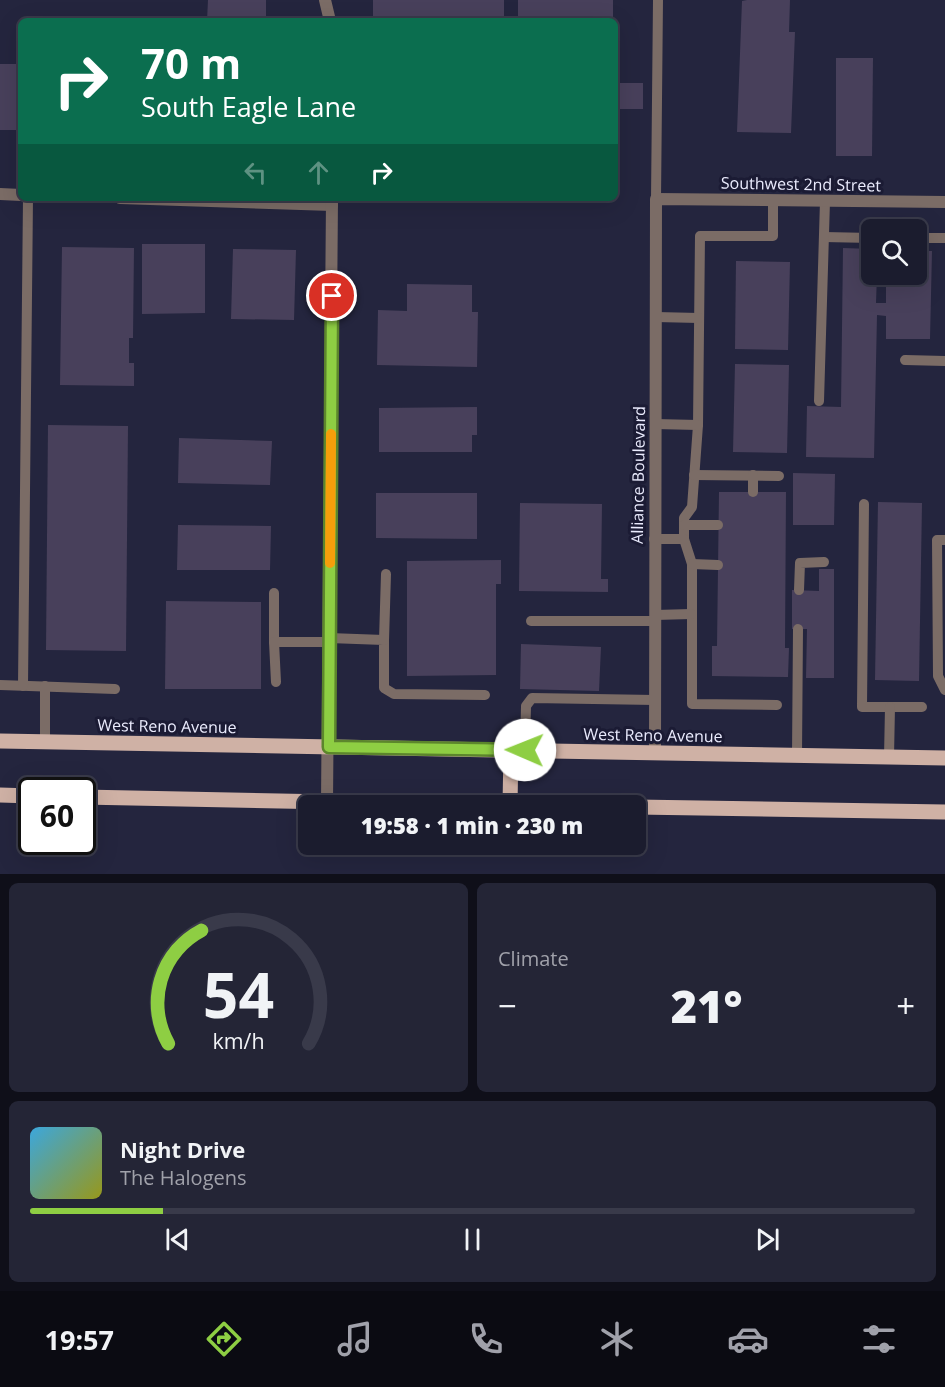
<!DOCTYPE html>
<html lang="en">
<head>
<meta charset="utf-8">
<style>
  body { margin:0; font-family:"Open Sans",sans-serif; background:#242536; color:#f1f3f6; height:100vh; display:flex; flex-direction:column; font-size:22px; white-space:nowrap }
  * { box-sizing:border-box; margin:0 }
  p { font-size:20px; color:#a0a1aa }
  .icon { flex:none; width:33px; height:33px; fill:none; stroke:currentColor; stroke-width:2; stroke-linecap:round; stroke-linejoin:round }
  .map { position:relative; height:874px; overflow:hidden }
  .drawer { display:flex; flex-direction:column; gap:9px; padding:9px; background:#0f0f19; flex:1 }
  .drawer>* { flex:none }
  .guide { position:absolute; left:18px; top:18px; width:600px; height:183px; border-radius:9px; box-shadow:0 6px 24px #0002,0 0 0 2px #393a4a; background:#0b6e4f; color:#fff; overflow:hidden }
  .fabs { position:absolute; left:861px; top:219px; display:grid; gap:12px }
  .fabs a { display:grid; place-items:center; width:66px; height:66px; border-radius:9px; background:#1b1c2e; box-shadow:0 6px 24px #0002,0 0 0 2px #393a4a; font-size:30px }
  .speed { position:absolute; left:18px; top:777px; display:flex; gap:12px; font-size:30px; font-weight:700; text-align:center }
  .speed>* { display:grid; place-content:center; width:78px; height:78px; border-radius:50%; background:#1b1c2e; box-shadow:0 6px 24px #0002,0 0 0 2px #393a4a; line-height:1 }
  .speed .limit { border:3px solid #111; border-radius:9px; background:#fff; color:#111 }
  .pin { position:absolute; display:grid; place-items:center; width:51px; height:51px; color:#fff; margin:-26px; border:3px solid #fff; border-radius:50%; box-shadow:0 2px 6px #0007 }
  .me { position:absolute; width:66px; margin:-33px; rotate:271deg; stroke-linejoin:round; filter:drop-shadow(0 0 4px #0008) }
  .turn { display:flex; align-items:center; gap:21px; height:126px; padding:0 24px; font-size:27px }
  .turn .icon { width:78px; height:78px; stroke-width:2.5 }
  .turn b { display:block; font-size:42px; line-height:51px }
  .lanes { display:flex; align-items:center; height:57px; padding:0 24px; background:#0003; justify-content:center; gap:30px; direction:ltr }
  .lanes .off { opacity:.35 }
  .big { font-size:45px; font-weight:800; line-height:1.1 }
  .drawer .widget { flex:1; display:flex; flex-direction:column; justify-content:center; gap:9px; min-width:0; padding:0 21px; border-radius:9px; background:#242536 }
  .drawer .dial { align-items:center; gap:0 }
  .dial svg { height:156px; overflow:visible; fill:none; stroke:#393a4a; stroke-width:7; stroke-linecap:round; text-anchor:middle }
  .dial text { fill:#f1f3f6; stroke:none }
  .song { display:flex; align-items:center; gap:18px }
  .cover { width:72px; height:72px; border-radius:9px; background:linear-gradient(135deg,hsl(200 70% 55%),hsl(60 70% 35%)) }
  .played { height:6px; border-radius:3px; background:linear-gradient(90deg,#8ece43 15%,#393a4a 15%) }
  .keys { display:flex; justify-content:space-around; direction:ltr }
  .heat { display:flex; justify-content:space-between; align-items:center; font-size:33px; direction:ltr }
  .drawer .tiles { flex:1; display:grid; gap:9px; grid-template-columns:1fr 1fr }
  .widget:last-child { grid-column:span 2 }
  .trip { position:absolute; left:298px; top:795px; width:348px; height:60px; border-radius:9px; background:#1b1c2e; box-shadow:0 6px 24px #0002,0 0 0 2px #393a4a; font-weight:800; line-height:60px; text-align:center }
  .tab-bar { display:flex; height:96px; justify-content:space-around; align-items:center; background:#0b0b12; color:#a0a1aa }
  .tab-bar .icon { width:42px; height:42px }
  .tab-bar .selected { color:#8ece43 }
  .tab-bar b { font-size:27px; color:#f1f3f6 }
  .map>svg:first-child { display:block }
  .building { fill:#48405b }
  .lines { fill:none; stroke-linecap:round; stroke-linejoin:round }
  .service { stroke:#7b6c66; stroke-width:10 }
  .minor { stroke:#7b6c66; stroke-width:12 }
  .primary { stroke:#cfb1a5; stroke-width:15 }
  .route-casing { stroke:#5c862c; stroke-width:15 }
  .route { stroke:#8ece43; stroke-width:10 }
  .slow { stroke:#f59e0b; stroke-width:10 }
  .labels { text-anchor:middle; stroke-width:6; stroke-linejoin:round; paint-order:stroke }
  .street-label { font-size:16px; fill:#eaebfd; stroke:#1b1b34 }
</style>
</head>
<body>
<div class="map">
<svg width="945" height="874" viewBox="0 0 945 874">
  <rect width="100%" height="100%" fill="#24253e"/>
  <!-- building -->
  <g class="building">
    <polygon points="208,0 266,0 266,21 207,21"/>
    <polygon points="373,0 504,0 504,21 373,19"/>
    <rect x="518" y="0" width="95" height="21"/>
    <polygon points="747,0 790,0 789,32 795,32 791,133 737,132 742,1"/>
    <polygon points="836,58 873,58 872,156 836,156"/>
    <rect x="0" y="64" width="21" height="66"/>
    <rect x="615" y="83" width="28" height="26"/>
    <polygon points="142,244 205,244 205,313 142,314"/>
    <polygon points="62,247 134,248 133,338 129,338 129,363 134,363 134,386 60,385"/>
    <polygon points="843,248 872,249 872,274 877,274 876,303 886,303 886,274 916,274 916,251 932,251 930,339 886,339 886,316 877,315 874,458 806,457 807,406 841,407"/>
    <polygon points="233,249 296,250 294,320 231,319"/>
    <polygon points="736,261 790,262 788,350 735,349"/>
    <polygon points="407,284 472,285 472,312 478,312 477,367 377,365 378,310 407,311"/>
    <polygon points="735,364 789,365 787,453 733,452"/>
    <polygon points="477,407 477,435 472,435 472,452 379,452 379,408"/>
    <polygon points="48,425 128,426 126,651 46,650"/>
    <polygon points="179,438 272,441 270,485 178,483"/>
    <polygon points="793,473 835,474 834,525 793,525"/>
    <polygon points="719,492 786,492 785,648 789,648 788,677 712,676 712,646 717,646"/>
    <polygon points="376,493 477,493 477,539 376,538"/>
    <polygon points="878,502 922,503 919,681 875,680"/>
    <polygon points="520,503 602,504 601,579 608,579 608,592 519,591"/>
    <polygon points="178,525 271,526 270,570 177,570"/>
    <polygon points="501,560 501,584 496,584 496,675 407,676 407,561"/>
    <polygon points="819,569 834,569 834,678 806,678 807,629 792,629 792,590 819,591"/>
    <polygon points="166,601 261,602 261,689 165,689"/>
    <polygon points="521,644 601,647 599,691 520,689"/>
  </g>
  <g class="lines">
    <!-- service -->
    <g class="service">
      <polyline points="656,199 658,0"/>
      <polyline points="773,200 773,236 700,236 698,425 692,507 684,518 684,539 692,564 692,704 777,705"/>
      <polyline points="824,237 872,238"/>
      <polyline points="916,238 945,238"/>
      <polyline points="656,317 699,318"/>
      <polyline points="905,360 945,361"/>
      <polyline points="819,401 825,201"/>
      <polyline points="655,424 698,425"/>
      <polyline points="694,475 779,476"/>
      <polyline points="753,492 753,475"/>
      <polyline points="864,504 862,707 922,707"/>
      <polyline points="684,525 718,525"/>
      <polyline points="654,539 684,539"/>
      <polyline points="945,540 937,540 938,676 945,690"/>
      <polyline points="692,564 718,565"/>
      <polyline points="799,590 800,563 824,562"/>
      <polyline points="274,593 274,642"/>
      <polyline points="655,615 691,614"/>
      <polyline points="531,621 655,621"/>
      <polyline points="329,638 384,640 384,688 394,694 485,695"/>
      <polyline points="384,640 386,574"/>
      <polyline points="276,682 274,642 329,642"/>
      <polyline points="0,685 115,689"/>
      <polyline points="23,686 28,198"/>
      <polyline points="45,742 45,686"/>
      <polyline points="525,750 526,706 532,698 655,700"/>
      <polyline points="797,755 798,629"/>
      <polyline points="889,757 890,707"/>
    </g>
    <!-- minor -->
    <g class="minor">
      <polyline points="325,0 330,21"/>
      <polyline points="0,194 21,195"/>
      <polyline points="120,198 332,205"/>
      <polyline points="655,753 656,199 945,202"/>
      <polyline points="327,803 332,198"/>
    </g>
    <!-- primary -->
    <g class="primary">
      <polyline points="0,741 945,758"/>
      <polyline points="0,795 32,796"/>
      <polyline points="82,797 540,806"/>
      <polyline points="510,805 511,750"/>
      <polyline points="636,807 945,812"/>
    </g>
  </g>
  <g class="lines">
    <defs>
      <polyline id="route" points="332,296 329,747 525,750"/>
    </defs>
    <!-- route casing -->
    <use href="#route" class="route-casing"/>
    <!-- route -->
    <use href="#route" class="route"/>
    <!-- slow -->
    <polyline class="slow" points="330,563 331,434"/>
  </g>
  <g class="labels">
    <!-- street labels -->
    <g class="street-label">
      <text transform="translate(801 184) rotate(1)" y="6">Southwest 2nd Street</text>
      <text transform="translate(638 475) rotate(-89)" y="6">Alliance Boulevard</text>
      <text transform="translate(167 726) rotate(1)" y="6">West Reno Avenue</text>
      <text transform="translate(653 735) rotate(1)" y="6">West Reno Avenue</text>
    </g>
  </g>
</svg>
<div class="fabs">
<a><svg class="icon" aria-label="search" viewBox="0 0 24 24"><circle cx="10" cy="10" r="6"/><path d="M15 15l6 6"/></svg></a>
</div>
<div class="speed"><div class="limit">60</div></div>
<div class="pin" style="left:332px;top:296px;background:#d93025"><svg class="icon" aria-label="arrive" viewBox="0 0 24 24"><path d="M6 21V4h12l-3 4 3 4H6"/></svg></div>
<svg class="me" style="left:525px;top:750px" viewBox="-20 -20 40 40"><circle r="19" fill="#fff"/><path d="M0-13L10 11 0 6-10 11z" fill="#8ece43"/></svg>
<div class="trip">19:58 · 1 min · 230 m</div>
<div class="guide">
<div class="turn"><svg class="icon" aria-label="right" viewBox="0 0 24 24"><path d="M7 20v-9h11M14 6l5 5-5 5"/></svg><div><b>70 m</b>South Eagle Lane</div></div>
<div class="lanes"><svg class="icon off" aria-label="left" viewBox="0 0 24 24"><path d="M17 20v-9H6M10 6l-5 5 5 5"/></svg><svg class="icon off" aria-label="ahead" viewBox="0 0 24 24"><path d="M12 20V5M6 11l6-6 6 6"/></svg><svg class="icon" aria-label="right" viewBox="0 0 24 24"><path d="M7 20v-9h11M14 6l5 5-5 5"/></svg></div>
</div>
</div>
<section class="drawer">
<div class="tiles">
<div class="widget dial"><svg viewBox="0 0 100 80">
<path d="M14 69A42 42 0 1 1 86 69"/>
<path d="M14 69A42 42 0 0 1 31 11" stroke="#8ece43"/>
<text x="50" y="56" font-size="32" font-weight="700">54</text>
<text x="50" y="72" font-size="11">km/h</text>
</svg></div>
<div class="widget"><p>Climate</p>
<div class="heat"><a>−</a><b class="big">21°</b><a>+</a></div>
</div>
<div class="widget">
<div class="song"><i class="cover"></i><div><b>Night Drive</b><p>The Halogens</p></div></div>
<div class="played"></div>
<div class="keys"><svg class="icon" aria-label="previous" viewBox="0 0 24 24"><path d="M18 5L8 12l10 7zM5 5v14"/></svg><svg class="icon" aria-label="pause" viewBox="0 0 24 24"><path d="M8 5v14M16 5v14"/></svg><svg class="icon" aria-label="next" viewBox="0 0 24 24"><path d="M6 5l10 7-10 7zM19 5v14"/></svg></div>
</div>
</div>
</section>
<nav class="tab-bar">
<b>19:57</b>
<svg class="icon selected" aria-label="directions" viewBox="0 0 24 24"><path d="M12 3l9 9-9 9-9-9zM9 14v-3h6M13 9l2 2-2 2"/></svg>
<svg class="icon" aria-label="music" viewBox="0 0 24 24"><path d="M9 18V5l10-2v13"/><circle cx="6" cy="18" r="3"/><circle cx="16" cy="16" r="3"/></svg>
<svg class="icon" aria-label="phone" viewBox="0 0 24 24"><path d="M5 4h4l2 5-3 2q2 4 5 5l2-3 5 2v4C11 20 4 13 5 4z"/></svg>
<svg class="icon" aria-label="climate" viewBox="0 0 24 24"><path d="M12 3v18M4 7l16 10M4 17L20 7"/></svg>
<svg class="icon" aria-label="car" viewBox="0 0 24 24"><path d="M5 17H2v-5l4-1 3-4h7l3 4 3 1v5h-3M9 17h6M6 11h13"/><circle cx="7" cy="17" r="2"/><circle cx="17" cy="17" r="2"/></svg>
<svg class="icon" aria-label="filters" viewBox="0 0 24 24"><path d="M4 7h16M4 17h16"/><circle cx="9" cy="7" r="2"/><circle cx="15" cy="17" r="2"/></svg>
</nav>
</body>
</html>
